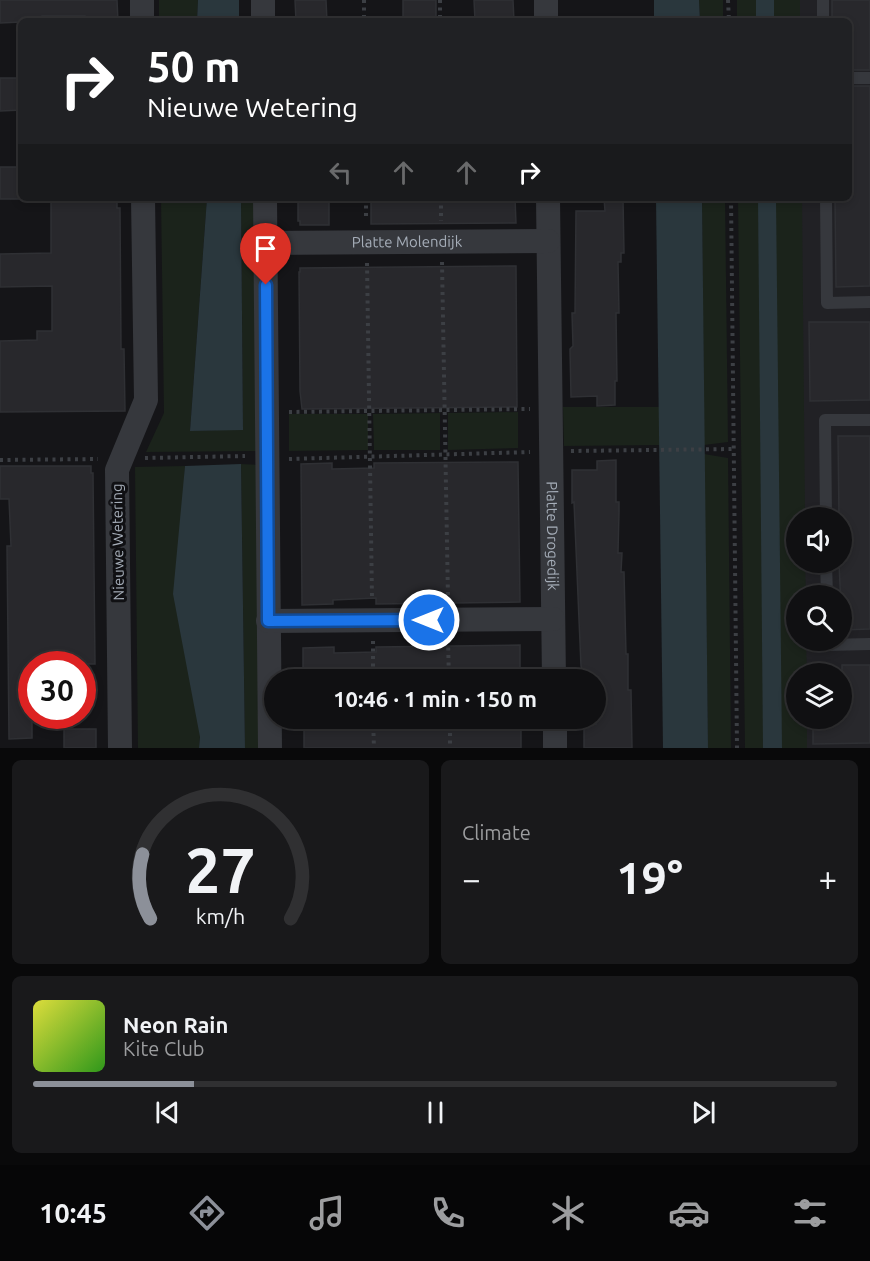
<!DOCTYPE html>
<html lang="en">
<head>
<meta charset="utf-8">
<style>
  body { margin:0; font-family:Ubuntu,sans-serif; background:#19191b; color:#f1f3f6; height:100vh; display:flex; flex-direction:column; font-size:22px; white-space:nowrap }
  * { box-sizing:border-box; margin:0 }
  p { font-size:20px; color:#9c9d9f }
  .icon { flex:none; width:33px; height:33px; fill:none; stroke:currentColor; stroke-width:2; stroke-linecap:round; stroke-linejoin:round }
  .map { position:relative; height:748px; overflow:hidden }
  .sheet { display:flex; flex-direction:column; gap:12px; padding:12px; background:#09090a; flex:1 }
  .sheet>* { flex:none }
  .guide { position:absolute; left:18px; top:18px; width:834px; height:183px; border-radius:9px; box-shadow:0 3px 9px #0003,0 0 0 2px #303032; background:#202124; color:#fff; overflow:hidden }
  .tools { position:absolute; left:786px; top:507px; display:grid; gap:12px }
  .tools a { display:grid; place-items:center; width:66px; height:66px; border-radius:50%; background:#101012; box-shadow:0 3px 9px #0003,0 0 0 2px #303032; font-size:30px }
  .speed { position:absolute; left:18px; top:651px; display:flex; gap:12px; font-size:30px; font-weight:700; text-align:center }
  .speed>* { display:grid; place-content:center; width:78px; height:78px; border-radius:50%; background:#101012; box-shadow:0 3px 9px #0003,0 0 0 2px #303032; line-height:1 }
  .speed .limit { border:9px solid #d22; background:#fff; color:#111 }
  .pin { position:absolute; display:grid; place-items:center; width:51px; height:51px; color:#fff; margin:-62px -26px; border-radius:50% 50% 50% 0; rotate:-45deg; box-shadow:0 0 6px #0007 }
  .pin .icon { rotate:45deg }
  .me { position:absolute; width:66px; margin:-33px; rotate:270deg; stroke-linejoin:round; filter:drop-shadow(0 0 4px #0008) }
  .turn { display:flex; align-items:center; gap:21px; height:126px; padding:0 30px; font-size:27px }
  .turn .icon { width:78px; height:78px; stroke-width:2.5 }
  .turn b { display:block; font-size:42px; line-height:51px }
  .lanes { display:flex; align-items:center; height:57px; padding:0 30px; background:#0003; justify-content:center; gap:30px; direction:ltr }
  .lanes .off { opacity:.35 }
  .big { font-size:45px; font-weight:600; line-height:1.1 }
  .sheet .tile { flex:1; display:flex; flex-direction:column; justify-content:center; gap:9px; min-width:0; padding:0 21px; border-radius:9px; background:#19191b }
  .sheet .dial { align-items:center; gap:0 }
  .dial svg { height:156px; overflow:visible; fill:none; stroke:#303032; stroke-width:7; stroke-linecap:round; text-anchor:middle }
  .dial text { fill:#f1f3f6; stroke:none }
  .song { display:flex; align-items:center; gap:18px }
  .cover { width:72px; height:72px; border-radius:9px; background:linear-gradient(135deg,hsl(60 70% 55%),hsl(110 70% 35%)) }
  .played { height:6px; border-radius:3px; background:linear-gradient(90deg,#8c9099 20%,#303032 20%) }
  .keys { display:flex; justify-content:space-around; direction:ltr }
  .heat { display:flex; justify-content:space-between; align-items:center; font-size:33px; direction:ltr }
  .sheet .tiles { flex:1; display:grid; gap:12px; grid-template-columns:1fr 1fr }
  .tile:last-child { grid-column:span 2 }
  .trip { position:absolute; left:264px; top:669px; width:342px; height:60px; border-radius:30px; background:#101012; box-shadow:0 3px 9px #0003,0 0 0 2px #303032; font-weight:600; line-height:60px; text-align:center }
  .menu { display:flex; height:96px; justify-content:space-around; align-items:center; background:#060607; color:#9c9d9f }
  .menu .icon { width:42px; height:42px }
  .menu .active { color:#8c9099 }
  .menu b { font-size:27px; color:#f1f3f6 }
  .map>svg:first-child { display:block }
  .built { fill:#212125; fill-rule:evenodd }
  .green { fill:#1b231b }
  .water { fill:#2a373d }
  .building { fill:#28282c; stroke:#2f3034; stroke-width:1.5 }
  .lines { fill:none; stroke-linecap:round; stroke-linejoin:round }
  .path { stroke:#3c3f44; stroke-width:4; stroke-dasharray:3 4.5; stroke-linecap:butt }
  .service { stroke:#36383d; stroke-width:12 }
  .minor { stroke:#36383d; stroke-width:24 }
  .route-casing { stroke:#114b97; stroke-width:15 }
  .route { stroke:#1a73e8; stroke-width:10 }
  .labels { text-anchor:middle; stroke-width:6; stroke-linejoin:round; paint-order:stroke }
  .street-label { font-size:15px; fill:#a6aeb9; stroke:#101013 }
</style>
</head>
<body>
<div class="map">
<svg width="870" height="748" viewBox="0 0 870 748">
  <rect width="100%" height="100%" fill="#151518"/>
  <!-- built -->
  <path class="built" d="M767,0H870V748H766L771,198H849V21H768ZM796,518H842V562H796ZM796,596H842V640H796ZM796,674H842V718H796Z"/>
  <!-- green -->
  <g class="green">
    <polygon points="159,0 198,0 197,21 159,21"/>
    <polygon points="699,0 723,0 723,21 700,21"/>
    <rect x="737" y="0" width="63" height="21"/>
    <polygon points="161,198 207,198 190,431 243,429 241,198 257,198 259,451 146,452 164,413"/>
    <polygon points="702,198 725,198 728,442 704,445"/>
    <polygon points="738,198 802,198 805,517 796,518 796,562 805,563 806,595 796,596 796,640 806,641 807,673 796,674 796,718 807,719 807,748 745,748"/>
    <polygon points="563,407 659,407 660,445 564,446"/>
    <polygon points="518,412 518,448 448,450 448,413"/>
    <polygon points="440,413 440,450 374,450 373,414"/>
    <polygon points="289,414 368,414 368,450 289,451"/>
    <polygon points="704,454 728,458 731,748 708,748"/>
    <polygon points="241,464 261,465 263,748 245,748"/>
    <polygon points="185,466 184,486 200,737 199,748 138,748 135,467"/>
  </g>
  <!-- water -->
  <g class="water">
    <polygon points="198,0 239,0 239,21 197,21"/>
    <polygon points="654,0 699,0 700,21 654,21"/>
    <rect x="756" y="0" width="18" height="21"/>
    <polygon points="207,198 241,198 243,430 190,431"/>
    <polygon points="656,198 702,198 708,748 663,748"/>
    <polygon points="758,198 776,198 782,748 763,748"/>
    <polygon points="241,464 245,748 199,748 200,737 173,594 185,466"/>
  </g>
  <!-- building -->
  <g class="building">
    <polygon points="0,0 117,0 118,21 85,21 85,16 42,16 42,21 0,23"/>
    <polygon points="295,0 326,0 327,21 296,21"/>
    <rect x="403" y="0" width="33" height="21"/>
    <polygon points="474,0 513,0 514,21 475,21"/>
    <polygon points="832,0 870,0 870,70 849,70 849,21 832,21"/>
    <polygon points="0,78 21,78 21,110 0,111"/>
    <polygon points="849,86 870,86 870,286 836,287 835,198 849,198"/>
    <rect x="0" y="167" width="21" height="32"/>
    <polygon points="51,198 117,198 117,208 120,208 121,349 124,349 125,411 0,412 0,341 37,340 37,331 52,331 52,286 0,287 0,254 51,253"/>
    <polygon points="298,198 329,198 329,225 300,225 300,221 298,221"/>
    <polygon points="371,198 515,198 516,223 371,224"/>
    <polygon points="604,198 623,198 624,253 621,253 621,262 618,262 619,313 616,313 617,381 615,381 615,405 597,406 597,396 571,397 570,349 573,346 572,313 575,313 576,211 605,211"/>
    <polygon points="516,266 517,407 302,409 300,391 299,272 300,272 300,268"/>
    <polygon points="809,322 870,322 870,400 810,401"/>
    <polygon points="838,436 870,436 870,629 842,630 839,562 842,562 842,518 839,518"/>
    <polygon points="616,460 616,502 619,502 619,512 618,553 622,553 621,572 624,572 626,654 628,654 628,690 631,690 632,748 584,748 584,724 596,724 596,680 584,680 581,666 574,502 572,503 572,470 597,470 597,461"/>
    <polygon points="518,462 520,602 376,604 376,598 333,600 333,604 302,605 301,464 332,463 332,469 374,468 374,463"/>
    <polygon points="0,466 91,466 91,473 93,473 95,664 32,664 32,738 9,739 7,546 11,546 9,499 0,499"/>
    <polygon points="520,645 520,680 377,680 377,678 303,680 303,648 334,647 334,653 376,652 376,647"/>
    <polygon points="842,665 870,665 870,743 813,744 813,718 842,718"/>
    <polygon points="304,718 334,718 334,722 377,722 377,718 521,718 521,748 304,748"/>
    <rect x="64" y="729" width="32" height="19"/>
  </g>
  <g class="lines">
    <!-- path -->
    <g class="path">
      <polyline points="364,0 364,21"/>
      <polyline points="440,0 440,21"/>
      <polyline points="728,0 729,21"/>
      <polyline points="366,198 366,220"/>
      <polyline points="441,198 441,221"/>
      <polyline points="731,198 737,748"/>
      <polyline points="442,262 448,599"/>
      <polyline points="367,263 372,598"/>
      <polyline points="289,412 530,409"/>
      <polyline points="571,451 734,449"/>
      <polyline points="145,458 245,456"/>
      <polyline points="289,459 530,452"/>
      <polyline points="0,460 98,459"/>
      <polyline points="448,640 449,680"/>
      <polyline points="373,641 373,680"/>
      <polyline points="373,718 374,748"/>
      <polyline points="450,718 450,748"/>
    </g>
    <!-- service -->
    <g class="service">
      <polyline points="823,0 823,21"/>
      <polyline points="849,78 870,78"/>
      <polyline points="826,198 827,303 870,302"/>
      <polyline points="826,518 825,420 870,420"/>
      <polyline points="826,562 827,596"/>
      <polyline points="827,640 827,645 870,644"/>
    </g>
    <!-- minor -->
    <g class="minor">
      <polyline points="142,0 142,21"/>
      <polyline points="263,0 263,21"/>
      <polyline points="546,0 546,21"/>
      <polyline points="265,198 270,748"/>
      <path id="s1" d="M548,198L554,680"/>
      <path id="s2" d="M265,243L548,241"/>
      <polyline points="268,621 553,619"/>
      <polyline points="555,718 555,748"/>
      <polyline points="120,748 117,470 146,400 143,198"/>
    </g>
  </g>
  <g class="lines">
    <defs>
      <polyline id="route" points="266,285 268,621 429,620"/>
    </defs>
    <!-- route casing -->
    <use href="#route" class="route-casing"/>
    <!-- route -->
    <use href="#route" class="route"/>
  </g>
  <g class="labels">
    <!-- street labels -->
    <g class="street-label">
      <text dy="5" stroke="none"><textPath href="#s2" startOffset="142">Platte Molendijk</textPath></text>
      <text dy="5" stroke="none"><textPath href="#s1" startOffset="338">Platte Drogedijk</textPath></text>
      <text transform="translate(118 542) rotate(-91)" y="5">Nieuwe Wetering</text>
    </g>
  </g>
</svg>
<div class="tools">
<a><svg class="icon" aria-label="sound" viewBox="0 0 24 24"><path d="M4 9h4l5-4v14l-5-4H4zM17 9q2 3 0 6"/></svg></a>
<a><svg class="icon" aria-label="search" viewBox="0 0 24 24"><circle cx="10" cy="10" r="6"/><path d="M15 15l6 6"/></svg></a>
<a><svg class="icon" aria-label="layers" viewBox="0 0 24 24"><path d="M12 4l9 5-9 5-9-5zM3 14l9 5 9-5"/></svg></a>
</div>
<div class="speed"><div class="limit">30</div></div>
<div class="pin" style="left:266px;top:285px;background:#d93025"><svg class="icon" aria-label="arrive" viewBox="0 0 24 24"><path d="M6 21V4h12l-3 4 3 4H6"/></svg></div>
<svg class="me" style="left:429px;top:620px" viewBox="-20 -20 40 40"><circle r="17" fill="#1a73e8" stroke="#fff" stroke-width="3"/><path d="M0-11L8 9 0 5-8 9z" fill="#fff"/></svg>
<div class="trip">10:46 · 1 min · 150 m</div>
<div class="guide">
<div class="turn"><svg class="icon" aria-label="right" viewBox="0 0 24 24"><path d="M7 20v-9h11M14 6l5 5-5 5"/></svg><div><b>50 m</b>Nieuwe Wetering</div></div>
<div class="lanes"><svg class="icon off" aria-label="left" viewBox="0 0 24 24"><path d="M17 20v-9H6M10 6l-5 5 5 5"/></svg><svg class="icon off" aria-label="ahead" viewBox="0 0 24 24"><path d="M12 20V5M6 11l6-6 6 6"/></svg><svg class="icon off" aria-label="ahead" viewBox="0 0 24 24"><path d="M12 20V5M6 11l6-6 6 6"/></svg><svg class="icon" aria-label="right" viewBox="0 0 24 24"><path d="M7 20v-9h11M14 6l5 5-5 5"/></svg></div>
</div>
</div>
<section class="sheet">
<div class="tiles">
<div class="tile dial"><svg viewBox="0 0 100 80">
<path d="M14 69A42 42 0 1 1 86 69"/>
<path d="M14 69A42 42 0 0 1 10 36" stroke="#8c9099"/>
<text x="50" y="56" font-size="32" font-weight="700">27</text>
<text x="50" y="72" font-size="11">km/h</text>
</svg></div>
<div class="tile"><p>Climate</p>
<div class="heat"><a>−</a><b class="big">19°</b><a>+</a></div>
</div>
<div class="tile">
<div class="song"><i class="cover"></i><div><b>Neon Rain</b><p>Kite Club</p></div></div>
<div class="played"></div>
<div class="keys"><svg class="icon" aria-label="previous" viewBox="0 0 24 24"><path d="M18 5L8 12l10 7zM5 5v14"/></svg><svg class="icon" aria-label="pause" viewBox="0 0 24 24"><path d="M8 5v14M16 5v14"/></svg><svg class="icon" aria-label="next" viewBox="0 0 24 24"><path d="M6 5l10 7-10 7zM19 5v14"/></svg></div>
</div>
</div>
</section>
<nav class="menu">
<b>10:45</b>
<svg class="icon active" aria-label="directions" viewBox="0 0 24 24"><path d="M12 3l9 9-9 9-9-9zM9 14v-3h6M13 9l2 2-2 2"/></svg>
<svg class="icon" aria-label="music" viewBox="0 0 24 24"><path d="M9 18V5l10-2v13"/><circle cx="6" cy="18" r="3"/><circle cx="16" cy="16" r="3"/></svg>
<svg class="icon" aria-label="phone" viewBox="0 0 24 24"><path d="M5 4h4l2 5-3 2q2 4 5 5l2-3 5 2v4C11 20 4 13 5 4z"/></svg>
<svg class="icon" aria-label="climate" viewBox="0 0 24 24"><path d="M12 3v18M4 7l16 10M4 17L20 7"/></svg>
<svg class="icon" aria-label="car" viewBox="0 0 24 24"><path d="M5 17H2v-5l4-1 3-4h7l3 4 3 1v5h-3M9 17h6M6 11h13"/><circle cx="7" cy="17" r="2"/><circle cx="17" cy="17" r="2"/></svg>
<svg class="icon" aria-label="filters" viewBox="0 0 24 24"><path d="M4 7h16M4 17h16"/><circle cx="9" cy="7" r="2"/><circle cx="15" cy="17" r="2"/></svg>
</nav>
</body>
</html>
